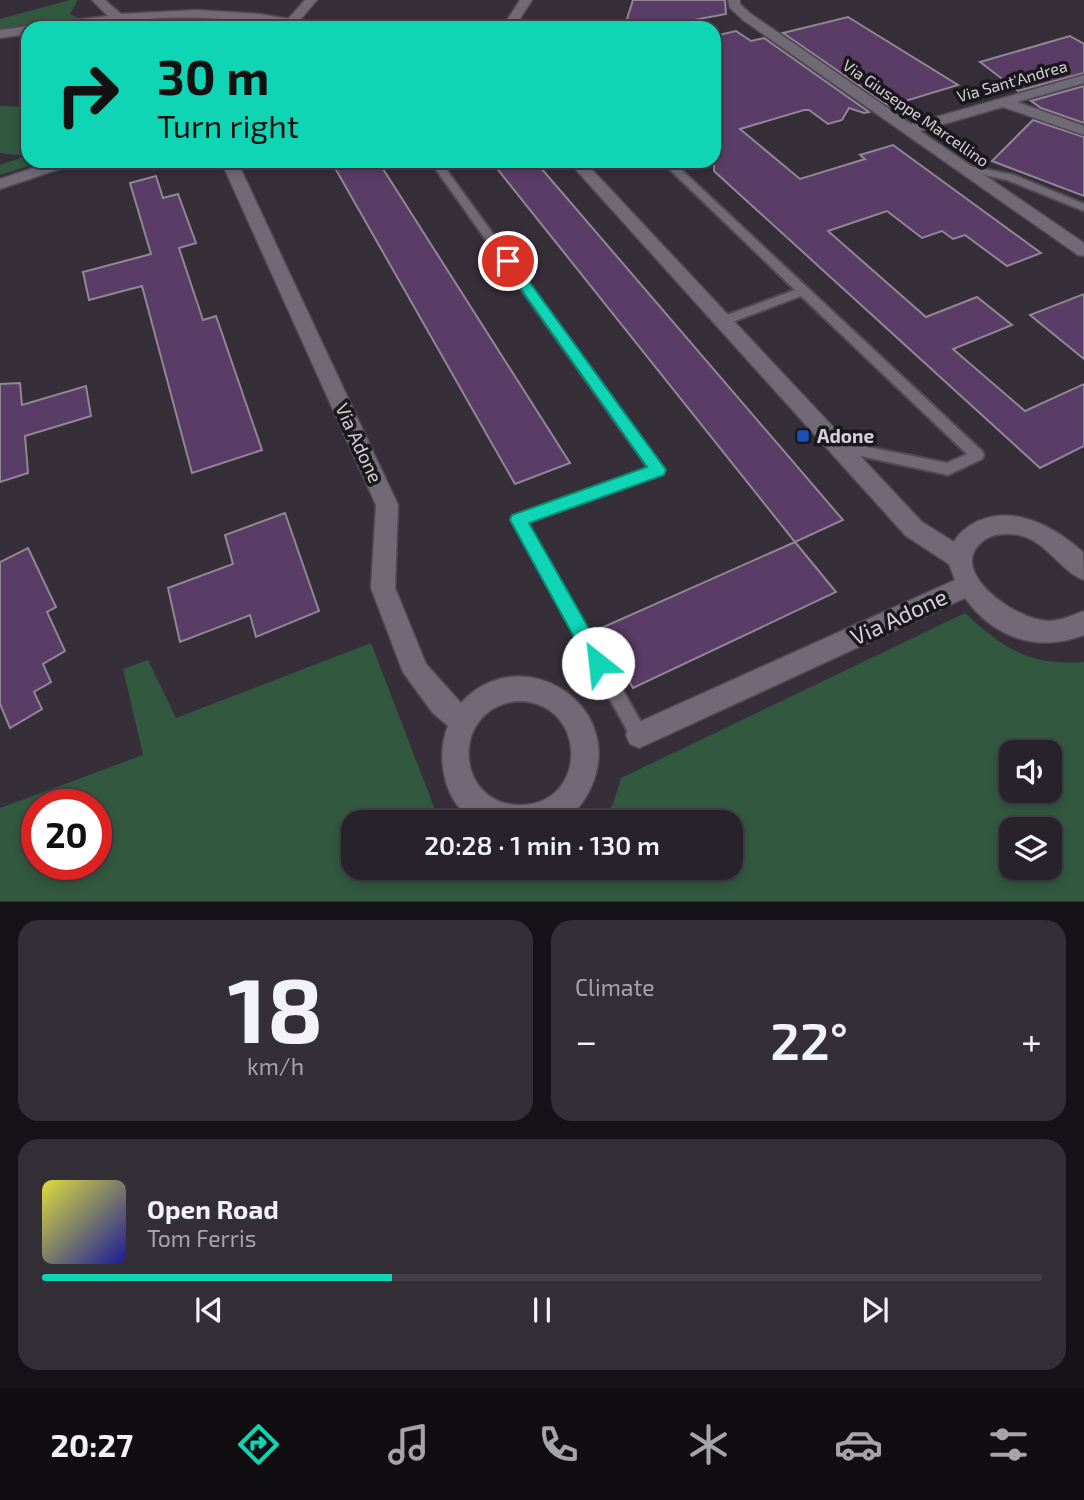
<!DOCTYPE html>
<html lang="en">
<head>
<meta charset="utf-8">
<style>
  body { margin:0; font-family:"Exo 2",sans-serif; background:#342f37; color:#f1f3f6; height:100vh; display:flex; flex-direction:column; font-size:26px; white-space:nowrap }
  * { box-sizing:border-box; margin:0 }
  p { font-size:23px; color:#a5a4a9 }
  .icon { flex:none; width:38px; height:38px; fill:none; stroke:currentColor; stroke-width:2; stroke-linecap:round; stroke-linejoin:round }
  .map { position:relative; height:902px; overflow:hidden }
  .sheet { display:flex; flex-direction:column; gap:18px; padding:18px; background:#161318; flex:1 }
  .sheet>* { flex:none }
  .banner { position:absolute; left:21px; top:21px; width:700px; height:147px; border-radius:21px; box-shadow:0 4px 10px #0003,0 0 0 2px #443f47; background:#0fd5b4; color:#111; overflow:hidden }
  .fabs { position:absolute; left:999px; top:740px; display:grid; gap:14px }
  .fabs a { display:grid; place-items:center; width:63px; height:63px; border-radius:14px; background:#28222b; box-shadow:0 4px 10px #0003,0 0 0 2px #443f47; font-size:35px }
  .speed { position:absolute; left:21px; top:789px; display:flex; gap:14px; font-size:35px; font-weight:700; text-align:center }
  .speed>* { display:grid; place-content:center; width:91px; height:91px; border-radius:50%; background:#28222b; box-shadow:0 4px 10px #0003,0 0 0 2px #443f47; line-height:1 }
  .speed .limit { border:10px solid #d22; background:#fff; color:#111 }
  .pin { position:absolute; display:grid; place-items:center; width:60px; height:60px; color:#fff; margin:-30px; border:4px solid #fff; border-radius:50%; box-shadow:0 2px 7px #0007 }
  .me { position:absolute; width:77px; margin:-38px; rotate:331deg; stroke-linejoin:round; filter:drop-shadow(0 0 5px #0008) }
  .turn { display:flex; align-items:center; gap:24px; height:147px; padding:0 21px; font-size:32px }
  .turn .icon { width:91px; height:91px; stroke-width:2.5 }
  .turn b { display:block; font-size:49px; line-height:60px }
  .big { font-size:52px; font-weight:600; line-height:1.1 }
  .sheet .card { flex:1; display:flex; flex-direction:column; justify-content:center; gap:10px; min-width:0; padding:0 24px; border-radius:21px; background:#342f37 }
  .sheet .dial { align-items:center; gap:0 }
  .dial b { font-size:91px; line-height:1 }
  .song { display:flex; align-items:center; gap:21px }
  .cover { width:84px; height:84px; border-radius:10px; background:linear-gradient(135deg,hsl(60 70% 55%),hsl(240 70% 35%)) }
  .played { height:7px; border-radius:4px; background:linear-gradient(90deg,#0fd5b4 35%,#443f47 35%) }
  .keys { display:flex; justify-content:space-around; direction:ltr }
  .heat { display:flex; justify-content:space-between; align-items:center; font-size:38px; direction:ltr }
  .sheet .tiles { flex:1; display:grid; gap:18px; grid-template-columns:1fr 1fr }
  .card:last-child { grid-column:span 2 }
  .trip { position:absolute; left:341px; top:810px; width:402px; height:70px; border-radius:21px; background:#28222b; box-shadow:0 4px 10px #0003,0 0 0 2px #443f47; font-weight:600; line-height:70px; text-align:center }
  .tab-bar { display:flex; height:112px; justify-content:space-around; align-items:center; background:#100e11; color:#a5a4a9 }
  .tab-bar .icon { width:49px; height:49px }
  .tab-bar .current { color:#0fd5b4 }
  .tab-bar b { font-size:32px; color:#f1f3f6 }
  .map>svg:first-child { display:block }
  .green { fill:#325840; fill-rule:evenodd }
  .building { fill:#5a3d66; stroke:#908795; stroke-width:2 }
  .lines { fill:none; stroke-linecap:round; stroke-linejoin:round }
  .lane-casing { stroke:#514a54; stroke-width:4 }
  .street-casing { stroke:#514a54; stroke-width:3 }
  .secondary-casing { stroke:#514a54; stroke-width:3 }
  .lane { fill:#726976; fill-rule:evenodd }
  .street { fill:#726976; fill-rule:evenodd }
  .secondary { fill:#726976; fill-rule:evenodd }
  .route { fill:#0fd5b4; stroke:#0a8a75; stroke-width:2 }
  .transit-dot { fill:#1a4fb4; stroke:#1b181d; stroke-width:2.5 }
  .labels { text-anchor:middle; stroke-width:7; stroke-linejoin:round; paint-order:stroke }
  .far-street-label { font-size:16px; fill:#d5cfd7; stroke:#1b181d }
  .poi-label { font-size:19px; font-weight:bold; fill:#d5cfd7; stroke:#1b181d; text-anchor:start }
  .street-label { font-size:19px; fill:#d5cfd7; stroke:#1b181d }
  .near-street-label { font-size:23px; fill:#d5cfd7; stroke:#1b181d }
</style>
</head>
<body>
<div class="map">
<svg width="1084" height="902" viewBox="0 0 1084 902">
  <rect width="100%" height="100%" fill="#362e39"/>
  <!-- green -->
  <g class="green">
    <polygon points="70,0 78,0 70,14 81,19 0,31 0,19"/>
    <polygon points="0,106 28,107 28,161 44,161 0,175 0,165 26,156 0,153"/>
    <path d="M965,613C1005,650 1029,665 1084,662V901H0V808L143,755L123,669L148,660L176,718L371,643L439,820L442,822H354V868H732V822H598L613,804L621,778ZM1012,752H1050V791H1012ZM96,805V864H37V805ZM1012,830H1050V868H1012Z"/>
  </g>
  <!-- building -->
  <g class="building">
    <polygon points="633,0 725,0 726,14 651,28 624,28"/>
    <polygon points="848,17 958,85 889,106 783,33"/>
    <polygon points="736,31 751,41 764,38 869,112 864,113 849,108 842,120 828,124 809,110 804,110 740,129 800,179 865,159 860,155 893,145 1041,253 1007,266 965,235 953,239 942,231 922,238 887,211 828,231 926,317 977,297 1012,325 953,349 1025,411 1084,384 1084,446 1040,468 714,171 714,36"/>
    <polygon points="1070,36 1084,44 1084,73 1018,91 980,62"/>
    <polygon points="1084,86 1084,123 1041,108 1031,101"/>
    <polygon points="1033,120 1084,137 1084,196 992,161"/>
    <polygon points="331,161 378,161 570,463 515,484"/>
    <polygon points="491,161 535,161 843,520 795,542"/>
    <polygon points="156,176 163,198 178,194 196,243 179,248 203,320 216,316 262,450 192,473 142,286 89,300 83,272 151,254 130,183"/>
    <polygon points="1084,294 1084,359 1030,315"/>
    <polygon points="20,383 22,405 86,386 91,416 25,436 28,473 0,482 0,384"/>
    <polygon points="285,513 319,611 256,637 250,615 180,642 168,588 233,564 225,535"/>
    <polygon points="795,542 836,592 633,688 599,629"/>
    <polygon points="28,548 56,607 47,612 65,651 43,664 51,682 34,692 42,709 10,728 0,704 0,562"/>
  </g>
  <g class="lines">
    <defs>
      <g id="lane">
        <polygon points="430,161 440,161 665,470 663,474 527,523 645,729 648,735 645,741 639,744 633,741 511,520 513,516 648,468"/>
        <polygon points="661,161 672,161 982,451 984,455 982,459 948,475 833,450 831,446 833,442 838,441 947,463 967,454 801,296 727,324 719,324 717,321 719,318 795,290"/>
        <polygon points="965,165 1014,175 1084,204 1084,211 1007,180 961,170 960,168"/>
      </g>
      <g id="street">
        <path d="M92,0H105L121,14L196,10L259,14L290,19L296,23L290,27C247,20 205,16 161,18C118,21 76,28 33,28L39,24L108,16Z"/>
        <polygon points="520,0 532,0 514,28 502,28"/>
        <polygon points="728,0 740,0 740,4 751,14 911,124 1084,75 1084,83 1017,102 1084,126 1084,135 1003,107 920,131 1084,243 1084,256 1078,255 743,20 730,8"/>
        <polygon points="28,26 33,28 28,28 28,34 0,38 0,30"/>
        <path d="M221,161H237L398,505L395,588L426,664L461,703C520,638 626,703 592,785C585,801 576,813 561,822C548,824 490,826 479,822C444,808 435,756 448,726L432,712L403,672L371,588L376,505ZM520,701C588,704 588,802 523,805C453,808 449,705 520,701Z"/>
        <path d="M568,161H584L922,522L954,542C959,532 968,526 978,521C1016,505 1055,527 1083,552L1084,580C1061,572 1048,542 1019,535C1007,533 993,533 983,541C944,571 1018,621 1048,621C1062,621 1072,615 1084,611V635C1038,653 994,638 965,598L648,744L639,748L630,744L626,735L630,726L955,580L949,564L906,536Z"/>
      </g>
      <g id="secondary">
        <polygon points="305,0 317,0 293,28 280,28"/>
        <polygon points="54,161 77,161 74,164 0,189 0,179"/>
      </g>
    </defs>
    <!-- lane casing -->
    <use href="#lane" class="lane-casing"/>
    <!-- street casing -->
    <use href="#street" class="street-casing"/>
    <!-- secondary casing -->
    <use href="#secondary" class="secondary-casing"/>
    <!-- lane -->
    <use href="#lane" class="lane"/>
    <!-- street -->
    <use href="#street" class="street"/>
    <!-- secondary -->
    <use href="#secondary" class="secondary"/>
  </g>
  <!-- route -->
  <polygon class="route" points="508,257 512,258 666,470 664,475 529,523 605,657 608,663 605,670 598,672 592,670 510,520 512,515 647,467 503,264 501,261"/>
  <!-- markers -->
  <rect class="transit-dot" x="796" y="429" width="14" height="14" rx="3.5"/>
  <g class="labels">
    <!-- far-street labels -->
    <g class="far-street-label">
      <text transform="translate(1012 81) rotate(-16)" y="6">Via Sant'Andrea</text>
      <text transform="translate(916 113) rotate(35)" y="6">Via Giuseppe Marcellino</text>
    </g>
    <!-- poi labels -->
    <g class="poi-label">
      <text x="817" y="443">Adone</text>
    </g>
    <!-- street labels -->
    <g class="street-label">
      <text transform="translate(359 443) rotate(65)" y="7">Via Adone</text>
    </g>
    <!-- near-street labels -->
    <g class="near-street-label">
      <text transform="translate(899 617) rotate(-25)" y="8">Via Adone</text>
    </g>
  </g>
</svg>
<div class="fabs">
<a><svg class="icon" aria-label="sound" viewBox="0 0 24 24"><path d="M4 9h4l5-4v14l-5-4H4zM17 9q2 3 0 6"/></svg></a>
<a><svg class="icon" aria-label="layers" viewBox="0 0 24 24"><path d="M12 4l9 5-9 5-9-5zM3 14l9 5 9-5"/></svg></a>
</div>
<div class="speed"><div class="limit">20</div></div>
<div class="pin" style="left:508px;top:261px;background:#d93025"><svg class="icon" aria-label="arrive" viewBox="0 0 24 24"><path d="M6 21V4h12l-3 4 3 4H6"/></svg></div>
<svg class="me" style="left:598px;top:663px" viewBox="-20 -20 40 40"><circle r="19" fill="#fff"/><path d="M0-13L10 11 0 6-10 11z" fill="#0fd5b4"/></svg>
<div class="trip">20:28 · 1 min · 130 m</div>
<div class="banner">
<div class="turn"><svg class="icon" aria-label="right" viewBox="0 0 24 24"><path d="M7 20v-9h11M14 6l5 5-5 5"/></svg><div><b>30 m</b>Turn right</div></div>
</div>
</div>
<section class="sheet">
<div class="tiles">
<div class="card dial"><b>18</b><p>km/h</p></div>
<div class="card"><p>Climate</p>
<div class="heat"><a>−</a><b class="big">22°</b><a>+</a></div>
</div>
<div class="card">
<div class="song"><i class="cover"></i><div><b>Open Road</b><p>Tom Ferris</p></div></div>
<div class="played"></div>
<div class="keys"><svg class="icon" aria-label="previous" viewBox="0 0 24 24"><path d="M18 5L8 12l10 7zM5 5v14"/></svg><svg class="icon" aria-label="pause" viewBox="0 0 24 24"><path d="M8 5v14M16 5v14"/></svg><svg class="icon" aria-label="next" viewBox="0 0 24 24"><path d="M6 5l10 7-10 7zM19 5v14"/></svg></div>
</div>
</div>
</section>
<nav class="tab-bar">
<b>20:27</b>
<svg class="icon current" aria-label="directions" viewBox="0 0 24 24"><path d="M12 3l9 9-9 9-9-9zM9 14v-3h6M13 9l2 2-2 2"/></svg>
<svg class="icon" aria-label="music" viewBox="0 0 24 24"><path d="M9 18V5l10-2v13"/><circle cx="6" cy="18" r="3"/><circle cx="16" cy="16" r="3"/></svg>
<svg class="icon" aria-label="phone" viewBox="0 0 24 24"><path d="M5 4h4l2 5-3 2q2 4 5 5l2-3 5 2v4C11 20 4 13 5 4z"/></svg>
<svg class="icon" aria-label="climate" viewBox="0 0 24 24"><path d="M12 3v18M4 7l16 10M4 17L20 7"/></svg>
<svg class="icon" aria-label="car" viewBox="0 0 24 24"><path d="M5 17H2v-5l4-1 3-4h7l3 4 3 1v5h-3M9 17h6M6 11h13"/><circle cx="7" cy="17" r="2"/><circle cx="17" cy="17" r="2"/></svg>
<svg class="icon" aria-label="filters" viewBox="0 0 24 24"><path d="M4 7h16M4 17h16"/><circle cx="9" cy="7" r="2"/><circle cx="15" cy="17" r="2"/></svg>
</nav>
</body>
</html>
